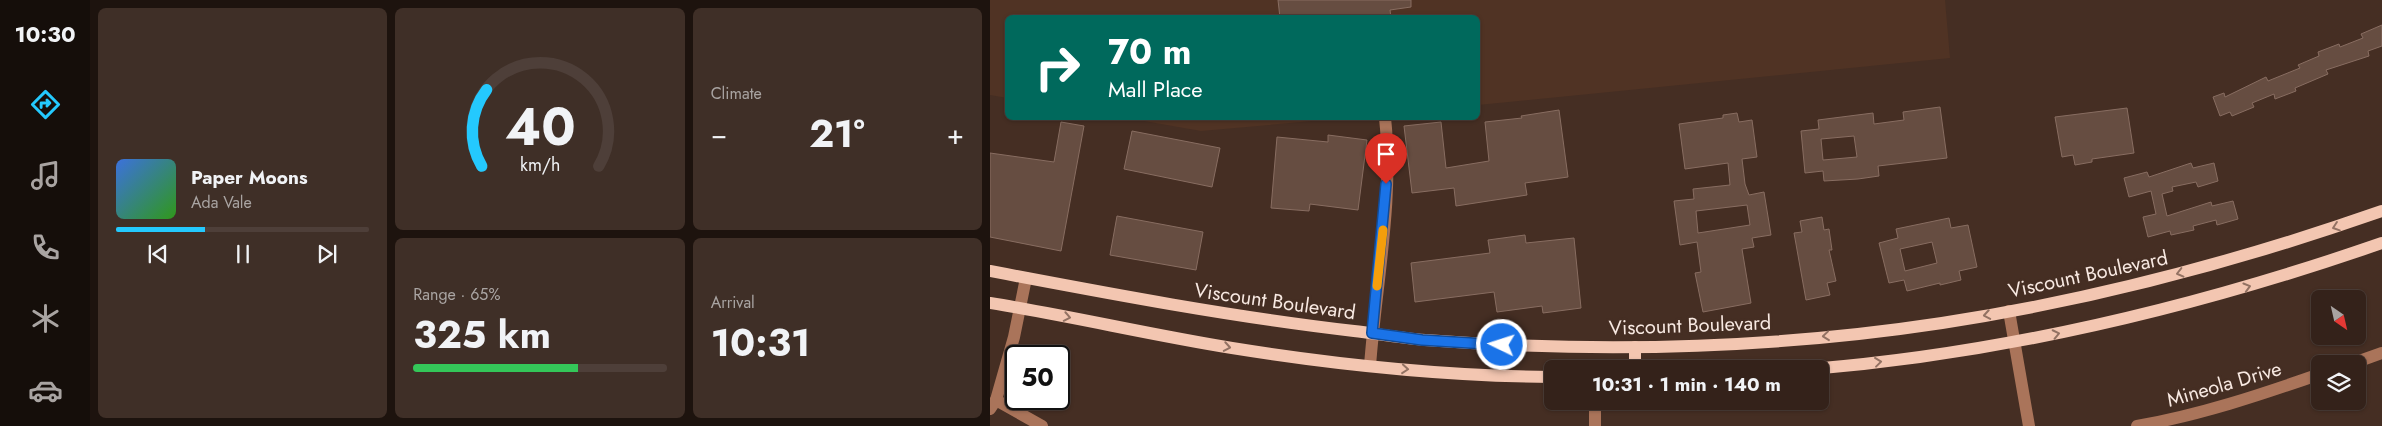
<!DOCTYPE html>
<html lang="en">
<head>
<meta charset="utf-8">
<style>
  body { margin:0; font-family:Jost,sans-serif; background:#3f2f27; color:#f1f3f6; height:100vh; display:flex; flex-direction:column; font-size:19px; white-space:nowrap }
  * { box-sizing:border-box; margin:0 }
  p { font-size:16px; color:#a9a4a2 }
  .icon { flex:none; width:28px; height:28px; fill:none; stroke:currentColor; stroke-width:2; stroke-linecap:round; stroke-linejoin:round }
  .map { position:relative; flex:1; overflow:hidden }
  .sheet { display:flex; flex-direction:column; gap:8px; padding:8px; background:#1d130e; width:900px }
  .sheet>* { flex:none }
  .guide { position:absolute; left:15px; top:15px; width:475px; height:105px; border-radius:8px; box-shadow:0 1px 4px #0004,0 0 0 1px #4e3f39; background:#00695c; color:#fff; overflow:hidden }
  .needle { width:32px; rotate:146deg }
  .buttons { position:absolute; left:1321px; top:290px; display:grid; gap:10px }
  .buttons a { display:grid; place-items:center; width:55px; height:55px; border-radius:8px; background:#34221a; box-shadow:0 1px 4px #0004,0 0 0 1px #4e3f39; font-size:25px }
  .speed { position:absolute; left:15px; top:345px; display:flex; gap:10px; font-size:25px; font-weight:700; text-align:center }
  .speed>* { display:grid; place-content:center; width:65px; height:65px; border-radius:50%; background:#34221a; box-shadow:0 1px 4px #0004,0 0 0 1px #4e3f39; line-height:1 }
  .speed .limit { border:2px solid #111; border-radius:8px; background:#fff; color:#111 }
  .pin { position:absolute; display:grid; place-items:center; width:42px; height:42px; color:#fff; margin:-51px -21px; border-radius:50% 50% 50% 0; rotate:-45deg; box-shadow:0 0 5px #0007 }
  .pin .icon { rotate:45deg }
  .me { position:absolute; width:55px; margin:-28px; rotate:274deg; stroke-linejoin:round; filter:drop-shadow(0 0 4px #0008) }
  .turn { display:flex; align-items:center; gap:18px; height:105px; padding:0 20px; font-size:22px }
  .turn .icon { width:65px; height:65px; stroke-width:2.5 }
  .turn b { display:block; font-size:35px; line-height:42px }
  .big { font-size:38px; font-weight:700; line-height:1.1 }
  .sheet .card { flex:1; display:flex; flex-direction:column; justify-content:center; gap:8px; min-width:0; padding:0 18px; border-radius:8px; background:#3f2f27 }
  .sheet .dial { align-items:center; gap:0 }
  .dial svg { height:130px; overflow:visible; fill:none; stroke:#4e3f39; stroke-width:7; stroke-linecap:round; text-anchor:middle }
  .dial text { fill:#f1f3f6; stroke:none }
  .song { display:flex; align-items:center; gap:15px }
  .cover { width:60px; height:60px; border-radius:8px; background:linear-gradient(135deg,hsl(220 70% 55%),hsl(110 70% 35%)) }
  .played { height:5px; border-radius:2px; background:linear-gradient(90deg,#24c9fe 35%,#4e3f39 35%) }
  .keys { display:flex; justify-content:space-around; direction:ltr }
  .heat { display:flex; justify-content:space-between; align-items:center; font-size:28px; direction:ltr }
  .charge { height:8px; border-radius:4px; background:linear-gradient(90deg,#34c759 65%,#4e3f39 0) }
  .sheet .tiles { flex:1; display:grid; gap:8px; grid-template-columns:repeat(3,1fr) }
  .card:first-child { grid-row:span 2 }
  .trip { position:absolute; left:554px; top:360px; width:285px; height:50px; border-radius:8px; background:#34221a; box-shadow:0 1px 4px #0004,0 0 0 1px #4e3f39; font-weight:700; line-height:50px; text-align:center }
  main { display:flex; flex:1; min-height:0 }
  .dock { display:flex; flex-direction:column; width:90px; justify-content:space-around; align-items:center; background:#150e0a; color:#a9a4a2 }
  .dock .icon { width:35px; height:35px }
  .dock .active { color:#24c9fe }
  .dock b { font-size:22px; color:#f1f3f6 }
  .map>svg:first-child { display:block }
  .built { fill:#503324 }
  .building { fill:#664d41; stroke:#886d61; fill-rule:evenodd }
  .lines { fill:none; stroke-linecap:round; stroke-linejoin:round }
  .minor { stroke:#aa745a; stroke-width:12 }
  .major { stroke:#f3c6b1; stroke-width:12 }
  .oneway { stroke:#937263 }
  .route-casing { stroke:#114b97; stroke-width:12 }
  .route { stroke:#1a73e8; stroke-width:9 }
  .slow { stroke:#f59e0b; stroke-width:9 }
  .labels { text-anchor:middle; stroke-width:5; stroke-linejoin:round; paint-order:stroke }
  .street-label { font-size:20px; fill:#f8e9e2; stroke:#452e23 }
</style>
</head>
<body>
<main>
<nav class="dock">
<b>10:30</b>
<svg class="icon active" aria-label="directions" viewBox="0 0 24 24"><path d="M12 3l9 9-9 9-9-9zM9 14v-3h6M13 9l2 2-2 2"/></svg>
<svg class="icon" aria-label="music" viewBox="0 0 24 24"><path d="M9 18V5l10-2v13"/><circle cx="6" cy="18" r="3"/><circle cx="16" cy="16" r="3"/></svg>
<svg class="icon" aria-label="phone" viewBox="0 0 24 24"><path d="M5 4h4l2 5-3 2q2 4 5 5l2-3 5 2v4C11 20 4 13 5 4z"/></svg>
<svg class="icon" aria-label="climate" viewBox="0 0 24 24"><path d="M12 3v18M4 7l16 10M4 17L20 7"/></svg>
<svg class="icon" aria-label="car" viewBox="0 0 24 24"><path d="M5 17H2v-5l4-1 3-4h7l3 4 3 1v5h-3M9 17h6M6 11h13"/><circle cx="7" cy="17" r="2"/><circle cx="17" cy="17" r="2"/></svg>
</nav>
<section class="sheet">
<div class="tiles">
<div class="card">
<div class="song"><i class="cover"></i><div><b>Paper Moons</b><p>Ada Vale</p></div></div>
<div class="played"></div>
<div class="keys"><svg class="icon" aria-label="previous" viewBox="0 0 24 24"><path d="M18 5L8 12l10 7zM5 5v14"/></svg><svg class="icon" aria-label="pause" viewBox="0 0 24 24"><path d="M8 5v14M16 5v14"/></svg><svg class="icon" aria-label="next" viewBox="0 0 24 24"><path d="M6 5l10 7-10 7zM19 5v14"/></svg></div>
</div>
<div class="card dial"><svg viewBox="0 0 100 80">
<path d="M14 69A42 42 0 1 1 86 69"/>
<path d="M14 69A42 42 0 0 1 17 22" stroke="#24c9fe"/>
<text x="50" y="56" font-size="32" font-weight="700">40</text>
<text x="50" y="72" font-size="11">km/h</text>
</svg></div>
<div class="card"><p>Climate</p>
<div class="heat"><a>−</a><b class="big">21°</b><a>+</a></div>
</div>
<div class="card"><p>Range · 65%</p><b class="big">325 km</b><div class="charge"></div></div>
<div class="card"><p>Arrival</p><b class="big">10:31</b></div>
</div>
</section>
<div class="map">
<svg width="1392" height="426" viewBox="0 0 1392 426">
  <rect width="100%" height="100%" fill="#452e23"/>
  <!-- built -->
  <g class="built">
    <polygon points="0,0 955,0 960,58 488,105 488,18 18,18 17,98 0,95"/>
    <polygon points="137,118 356,118 211,131"/>
  </g>
  <!-- building -->
  <g class="building">
    <polygon points="288,0 421,0 421,7 400,10 401,18 290,18"/>
    <polygon points="1392,25 1392,46 1378,51 1379,56 1336,70 1338,74 1305,88 1306,91 1285,99 1284,94 1262,103 1264,107 1242,116 1240,112 1230,116 1223,97 1234,93 1235,97 1276,77 1278,81 1310,68 1308,65 1329,56 1328,52 1349,44 1350,47 1373,38 1371,34"/>
    <path d="M950,107L957,158L888,166L889,176L868,179L834,181L833,171L815,173L811,131L829,129L828,120L883,113L884,124L914,120L913,112ZM864,136L867,157L833,160L831,139Z"/>
    <polygon points="1137,108 1144,153 1102,159 1102,162 1085,165 1083,155 1072,157 1065,117"/>
    <polygon points="569,110 578,177 535,183 537,195 466,206 464,188 422,193 414,126 451,122 456,168 499,161 495,122 532,118 531,116"/>
    <path d="M747,113L749,122L762,120L767,157L752,159L755,184L759,195L774,192L781,235L762,238L764,247L752,249L761,303L713,312L705,273L711,272L707,242L690,245L684,201L704,199L703,189L740,185L738,163L695,169L689,124L733,118V115ZM757,205L760,225L708,233L706,211Z"/>
    <polygon points="71,122 94,126 71,251 0,237 0,153 64,162"/>
    <polygon points="142,131 230,148 222,187 134,169"/>
    <polygon points="338,135 377,140 368,210 320,204 319,211 281,208 287,137 338,142"/>
    <polygon points="1201,163 1203,168 1224,163 1228,181 1208,187 1206,182 1182,187 1183,191 1172,194 1177,216 1221,202 1222,206 1243,201 1248,219 1227,225 1226,220 1203,226 1204,230 1181,235 1180,231 1158,237 1153,217 1166,214 1161,191 1139,197 1134,178 1157,172 1159,177"/>
    <polygon points="127,216 213,232 206,270 120,255"/>
    <polygon points="832,217 834,230 839,229 842,250 839,250 846,281 837,283 840,295 816,300 804,233 812,232 810,221"/>
    <path d="M959,218L961,228L978,225L987,267L969,271L971,280L950,285V283L917,291L914,280L899,283L889,243L908,238L906,229ZM942,242L947,263L915,271L910,249Z"/>
    <polygon points="535,235 536,243 584,238 591,308 553,313 552,306 507,312 504,292 425,302 421,263 500,253 498,240"/>
  </g>
  <g class="lines">
    <!-- minor -->
    <g class="minor">
      <polyline points="1019,311 1039,426"/>
      <polyline points="1361,364 1392,353"/>
      <path d="M380,366C386,284 404,199 395,118"/>
      <polyline points="6,400 52,426"/>
      <polyline points="0,409 6,400 24,337 36,278"/>
      <polyline points="605,426 605,405"/>
      <path d="M1147,426C1210,415 1270,395 1330,374"/>
    </g>
    <!-- major -->
    <g class="major">
      <path d="M0,271C121,294 242,317 364,331C388,334 411,338 435,340C607,353 781,349 952,323C1102,300 1249,261 1392,211"/>
      <path d="M0,303C81,316 161,335 242,348C348,365 455,376 562,377"/>
      <polyline points="645,347 645,369"/>
      <path d="M822,369C1017,353 1207,307 1392,243"/>
    </g>
  </g>
  <!-- one-way arrows -->
  <defs><path id="oneway-chevron" d="M-2-3.5L2.5 0L-2 3.5" fill="none" stroke-width="1.6" stroke-linecap="round" stroke-linejoin="round" transform="scale(1.25)"/></defs>
  <g class="oneway">
    <use href="#oneway-chevron" transform="translate(1346 227) rotate(161)"/>
    <use href="#oneway-chevron" transform="translate(1190 273) rotate(166)"/>
    <use href="#oneway-chevron" transform="translate(1257 287) rotate(-16)"/>
    <use href="#oneway-chevron" transform="translate(997 315) rotate(170)"/>
    <use href="#oneway-chevron" transform="translate(77 317) rotate(11)"/>
    <use href="#oneway-chevron" transform="translate(1066 334) rotate(-12)"/>
    <use href="#oneway-chevron" transform="translate(836 336) rotate(174)"/>
    <use href="#oneway-chevron" transform="translate(237 347) rotate(10)"/>
    <use href="#oneway-chevron" transform="translate(888 362) rotate(-7)"/>
    <use href="#oneway-chevron" transform="translate(415 369) rotate(5)"/>
  </g>
  <g class="lines">
    <defs>
      <polyline id="route" points="396,184 382,333 432,340 512,345"/>
    </defs>
    <!-- route casing -->
    <use href="#route" class="route-casing"/>
    <!-- route -->
    <use href="#route" class="route"/>
    <!-- slow -->
    <polyline class="slow" points="387,286 393,230"/>
  </g>
  <g class="labels">
    <!-- street labels -->
    <g class="street-label">
      <text transform="translate(1098 274) rotate(-12)" y="7">Viscount Boulevard</text>
      <text transform="translate(285 301) rotate(8)" y="7">Viscount Boulevard</text>
      <text transform="translate(700 325) rotate(-2)" y="7">Viscount Boulevard</text>
      <text transform="translate(1234 384) rotate(-16)" y="7">Mineola Drive</text>
    </g>
  </g>
</svg>
<div class="buttons">
<a><svg class="needle" viewBox="-14 -14 28 28"><path d="M0-13l5 13h-10z" fill="#e53935"/><path d="M0 13l5-13h-10z" fill="#a9a4a2"/></svg></a>
<a><svg class="icon" aria-label="layers" viewBox="0 0 24 24"><path d="M12 4l9 5-9 5-9-5zM3 14l9 5 9-5"/></svg></a>
</div>
<div class="speed"><div class="limit">50</div></div>
<div class="pin" style="left:396px;top:184px;background:#d93025"><svg class="icon" aria-label="arrive" viewBox="0 0 24 24"><path d="M6 21V4h12l-3 4 3 4H6"/></svg></div>
<svg class="me" style="left:512px;top:345px" viewBox="-20 -20 40 40"><circle r="17" fill="#1a73e8" stroke="#fff" stroke-width="3"/><path d="M0-11L8 9 0 5-8 9z" fill="#fff"/></svg>
<div class="trip">10:31 · 1 min · 140 m</div>
<div class="guide">
<div class="turn"><svg class="icon" aria-label="right" viewBox="0 0 24 24"><path d="M7 20v-9h11M14 6l5 5-5 5"/></svg><div><b>70 m</b>Mall Place</div></div>
</div>
</div>
</main>
</body>
</html>
